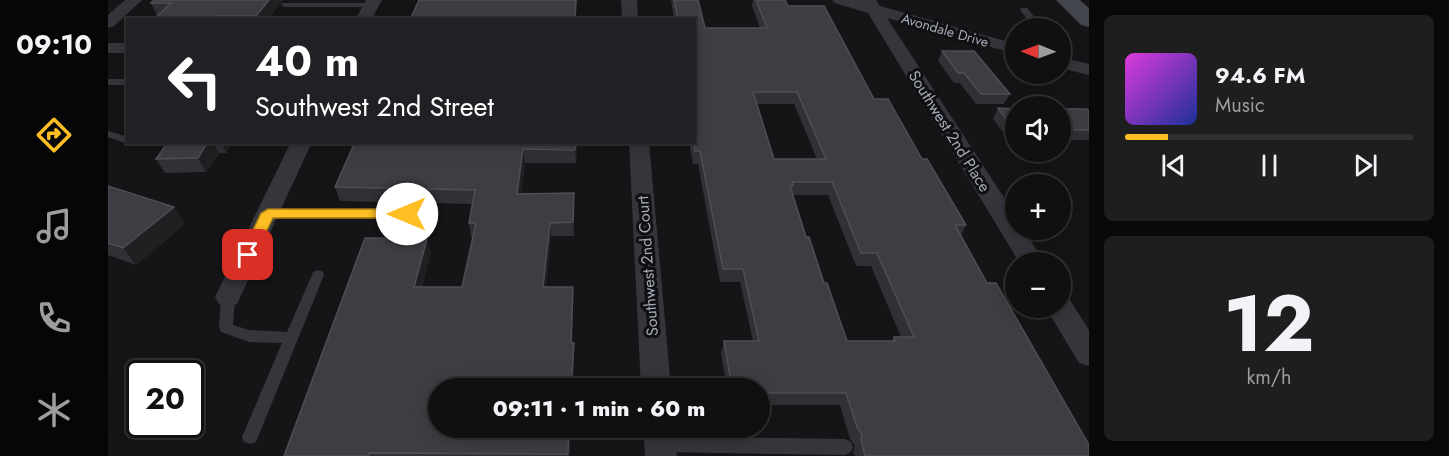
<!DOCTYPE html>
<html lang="en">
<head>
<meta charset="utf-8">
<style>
  body { margin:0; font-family:Jost,sans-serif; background:#1e1e1f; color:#f1f3f6; height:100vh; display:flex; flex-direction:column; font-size:22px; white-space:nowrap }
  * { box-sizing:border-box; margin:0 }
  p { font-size:20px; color:#9c9d9f }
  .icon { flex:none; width:33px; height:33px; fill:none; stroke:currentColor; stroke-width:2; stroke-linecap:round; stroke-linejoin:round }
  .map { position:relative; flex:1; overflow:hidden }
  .panel { display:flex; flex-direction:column; gap:15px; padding:15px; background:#090909; width:360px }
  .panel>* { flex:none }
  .guide { position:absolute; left:18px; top:18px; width:570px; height:126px; border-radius:0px; box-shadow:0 3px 15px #0003,0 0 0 2px #303031; background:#202124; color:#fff; overflow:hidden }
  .needle { width:39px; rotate:271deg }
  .controls { position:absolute; left:897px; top:18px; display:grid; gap:12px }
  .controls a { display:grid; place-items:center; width:66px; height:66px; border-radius:50%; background:#101011; box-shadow:0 3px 15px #0003,0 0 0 2px #303031; font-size:30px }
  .speed { position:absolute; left:18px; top:360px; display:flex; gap:12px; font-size:30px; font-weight:700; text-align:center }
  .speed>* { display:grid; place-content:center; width:78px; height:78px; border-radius:50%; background:#101011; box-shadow:0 3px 15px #0003,0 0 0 2px #303031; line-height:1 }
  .speed .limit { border:3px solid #111; border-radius:9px; background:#fff; color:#111 }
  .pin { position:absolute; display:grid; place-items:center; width:51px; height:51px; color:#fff; margin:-26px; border-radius:12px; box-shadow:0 3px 9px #0006 }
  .me { position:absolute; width:66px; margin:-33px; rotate:270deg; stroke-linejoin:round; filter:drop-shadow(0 0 4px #0008) }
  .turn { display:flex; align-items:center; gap:21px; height:126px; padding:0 30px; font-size:27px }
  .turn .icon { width:78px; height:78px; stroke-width:2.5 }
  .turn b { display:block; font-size:42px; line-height:51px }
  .panel .widget { flex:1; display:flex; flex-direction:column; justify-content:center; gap:9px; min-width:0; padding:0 21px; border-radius:9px; background:#1e1e1f }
  .panel .dial { align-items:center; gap:0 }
  .dial b { font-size:78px; line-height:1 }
  .song { display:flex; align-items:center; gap:18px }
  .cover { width:72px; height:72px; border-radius:9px; background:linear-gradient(135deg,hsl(300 70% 55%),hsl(230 70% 35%)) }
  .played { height:6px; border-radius:3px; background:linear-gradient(90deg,#ffbe24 15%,#303031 15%) }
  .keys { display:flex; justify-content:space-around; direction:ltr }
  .trip { position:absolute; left:320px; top:378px; width:342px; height:60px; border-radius:30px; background:#101011; box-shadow:0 3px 15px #0003,0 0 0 2px #303031; font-weight:800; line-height:60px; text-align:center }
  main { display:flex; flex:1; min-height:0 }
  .tab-bar { display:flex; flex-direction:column; width:108px; justify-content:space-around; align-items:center; background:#060607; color:#9c9d9f }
  .tab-bar .icon { width:42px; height:42px }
  .tab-bar .current { color:#ffbe24 }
  .tab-bar b { font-size:27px; color:#f1f3f6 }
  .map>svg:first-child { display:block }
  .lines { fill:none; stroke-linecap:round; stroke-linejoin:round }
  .lane { fill:#35363c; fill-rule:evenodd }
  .street { fill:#35363c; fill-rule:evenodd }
  .secondary { fill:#43454c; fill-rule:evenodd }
  .wall { fill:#313035; fill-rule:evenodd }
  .shaded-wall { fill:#202023 }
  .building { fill:#3d3d43; stroke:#4e4e55; stroke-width:1.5; fill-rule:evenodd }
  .route { fill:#ffbe24; stroke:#a67c17; stroke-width:1.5 }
  .labels { text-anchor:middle; stroke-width:6; stroke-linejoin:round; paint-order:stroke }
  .far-street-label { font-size:14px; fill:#a5aab8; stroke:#101012 }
  .street-label { font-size:16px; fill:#a5aab8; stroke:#101012 }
</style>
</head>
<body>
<main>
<nav class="tab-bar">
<b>09:10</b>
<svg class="icon current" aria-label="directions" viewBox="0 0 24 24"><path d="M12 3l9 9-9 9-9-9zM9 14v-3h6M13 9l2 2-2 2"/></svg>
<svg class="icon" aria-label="music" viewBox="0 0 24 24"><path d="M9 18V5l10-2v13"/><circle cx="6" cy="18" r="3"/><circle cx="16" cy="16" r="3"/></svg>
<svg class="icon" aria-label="phone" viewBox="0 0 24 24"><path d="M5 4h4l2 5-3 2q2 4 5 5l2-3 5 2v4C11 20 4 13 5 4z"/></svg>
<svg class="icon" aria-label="climate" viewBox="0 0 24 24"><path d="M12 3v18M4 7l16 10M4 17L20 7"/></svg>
</nav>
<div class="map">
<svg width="981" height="456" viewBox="0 0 981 456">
  <rect width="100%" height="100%" fill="#151517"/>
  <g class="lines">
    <!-- lane -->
    <g class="lane">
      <polygon points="174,3 263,3 267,5 263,7 177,7 173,5"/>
      <polygon points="913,8 919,8 928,19 932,28 924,28 920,20 912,10"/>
      <rect x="0" y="79" width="20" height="6"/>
      <polygon points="0,131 20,137 20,142 24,142 20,144 0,137"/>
      <polygon points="160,209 299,210 305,214 299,218 160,217 154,213"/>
      <polygon points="210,270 215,272 216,275 150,437 148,442 142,444 136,442 134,437 174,343 141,342 113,332 111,328 113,297 115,293 120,292 125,293 127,297 125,325 141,330 179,332 204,275 205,272"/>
      <polygon points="553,436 737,439 743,442 745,447 743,452 737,455 553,452 547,449 545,444 547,439"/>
    </g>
    <!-- street -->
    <g class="street">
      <polygon points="17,0 34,0 6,26 0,28 0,15"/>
      <polygon points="258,0 274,0 263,20 247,20"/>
      <polygon points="513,0 529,0 530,20 514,20"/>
      <polygon points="724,0 768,0 772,6 908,44 908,54 779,18 908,216 908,230 916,230 936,262 911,262 760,13 727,3"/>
      <rect x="0" y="43" width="20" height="10"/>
      <polygon points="952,57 981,64 981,75 952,68"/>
      <polygon points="183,142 204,142 129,304 120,307 111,304 107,297"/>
      <polygon points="521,142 541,142 563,388 533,388"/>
      <polygon points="952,297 962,300 981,330 981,366 971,363 938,308 952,308"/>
      <polygon points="535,428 567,428 569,456 537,456"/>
    </g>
    <!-- secondary -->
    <polygon class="secondary" points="948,0 972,0 981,8 981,27 973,25"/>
  </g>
  <!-- wall -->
  <g class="wall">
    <polygon points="46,0 175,0 160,20 46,20 51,15 49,15 43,3"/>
    <path d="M563,0H590L597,28H652L644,6L645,0H677L680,6L766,99L814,159L858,225L853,235L879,283L981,456H747L745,452L747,446L742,439L732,405H651V388H619L613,354L616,341H645L632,282H612L590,164H585L581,142H586V20H566ZM649,104H686L709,159H666ZM685,195H720L748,266H763L793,337H786L783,341H739L698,237Z"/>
    <polygon points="834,51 902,94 896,104 868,104 852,83 846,83 830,61"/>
    <polygon points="890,108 908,109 908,140 901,140 885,119"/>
    <polygon points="952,109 981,111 981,140 952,140"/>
    <polygon points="58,142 125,142 118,153 111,153 98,172 57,173 48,159 59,144"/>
    <polygon points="247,142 469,142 468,163 417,163 413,194 466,207 466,236 443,236 438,287 465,300 464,342 466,343 466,356 465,388 330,388 330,428 463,428 462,456 176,456 323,252 314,287 354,287 365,237 363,237 361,223 364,204 232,201 227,187"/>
    <polygon points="0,186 66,207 77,224 28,265 0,255"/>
  </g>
  <!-- shaded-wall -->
  <g class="shaded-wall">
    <polygon points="161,0 175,0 160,20 149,20 148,16"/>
    <polygon points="100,142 105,142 111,153 98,172 90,158"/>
    <polygon points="113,142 125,142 118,153"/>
    <polygon points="468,142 469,142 468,163 467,150"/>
    <polygon points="415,149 417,163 411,208 409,194"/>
    <polygon points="466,193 466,236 465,222"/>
    <polygon points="66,207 77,224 28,265 15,248"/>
    <polygon points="442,223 443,236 437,300 435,287"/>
    <polygon points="319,239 323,252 311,301 306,287"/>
    <polygon points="465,287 465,300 464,356 463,342"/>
    <polygon points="466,343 466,356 465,388 463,388"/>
    <polygon points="461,428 463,428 462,456 460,456"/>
  </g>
  <!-- building -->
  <g class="building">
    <polygon points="46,0 161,0 148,16 107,16 104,19 46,19 63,3 43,3"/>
    <polygon points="311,0 468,0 467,20 302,20"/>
    <path d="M566,0H590L597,28H659L648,0H677L680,6H716L766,99H780L814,159H819L858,225H847L879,283H888L981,445V456H757L753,440L754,435L749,427L738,393H651V388H624L616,341H651L635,269H615L592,151H587L585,142H586V20H570ZM645,92H689L718,159H666ZM684,182H724L753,253H769L806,337H786L787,341H739L719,283H716L701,237H698L682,186H685Z"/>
    <polygon points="834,51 866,51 902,94 873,94 856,73 850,73"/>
    <polygon points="890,108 908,109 908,130 906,130"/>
    <polygon points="952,109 979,109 981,111 981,130 952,130"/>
    <polygon points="60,142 100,142 90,158 48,159"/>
    <polygon points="247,142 468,142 467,150 415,149 409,194 466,193 465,222 442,223 435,287 465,287 463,342 466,343 463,388 330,388 330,428 461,428 460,454 261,453 260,456 176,456 257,238 319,239 306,287 354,287 368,223 361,223 367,190 227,187"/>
    <polygon points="0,186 66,207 15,248 0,243"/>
  </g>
  <!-- route -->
  <polygon class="route" points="160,209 299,209 306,214 299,218 165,218 145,259 135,259 133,255 153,213"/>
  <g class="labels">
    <!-- far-street labels -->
    <g class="far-street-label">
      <text transform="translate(837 30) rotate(16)" y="5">Avondale Drive</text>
    </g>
    <!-- street labels -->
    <g class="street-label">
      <text transform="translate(842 131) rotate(58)" y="6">Southwest 2nd Place</text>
      <text transform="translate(539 266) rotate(-94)" y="6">Southwest 2nd Court</text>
    </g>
  </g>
</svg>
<div class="controls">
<a><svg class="needle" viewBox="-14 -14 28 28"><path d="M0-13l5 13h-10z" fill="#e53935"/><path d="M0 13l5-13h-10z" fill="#9c9d9f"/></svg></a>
<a><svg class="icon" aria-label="sound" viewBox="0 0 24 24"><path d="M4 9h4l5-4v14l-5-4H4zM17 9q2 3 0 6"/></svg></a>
<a>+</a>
<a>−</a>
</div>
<div class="speed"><div class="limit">20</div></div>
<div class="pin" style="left:140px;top:255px;background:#d93025"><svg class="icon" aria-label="arrive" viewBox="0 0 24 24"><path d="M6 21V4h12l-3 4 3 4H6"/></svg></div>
<svg class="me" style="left:299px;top:214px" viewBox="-20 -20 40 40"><circle r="19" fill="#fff"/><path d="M0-13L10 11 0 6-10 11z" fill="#ffbe24"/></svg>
<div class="trip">09:11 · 1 min · 60 m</div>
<div class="guide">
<div class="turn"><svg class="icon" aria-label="left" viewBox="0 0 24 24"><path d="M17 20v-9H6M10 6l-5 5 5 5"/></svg><div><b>40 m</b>Southwest 2nd Street</div></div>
</div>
</div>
<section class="panel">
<div class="widget">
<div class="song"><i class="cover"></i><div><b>94.6 FM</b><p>Music</p></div></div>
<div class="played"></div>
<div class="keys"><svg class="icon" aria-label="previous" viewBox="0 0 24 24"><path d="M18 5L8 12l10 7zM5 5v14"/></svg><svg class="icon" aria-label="pause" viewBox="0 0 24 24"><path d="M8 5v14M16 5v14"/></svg><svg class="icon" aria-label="next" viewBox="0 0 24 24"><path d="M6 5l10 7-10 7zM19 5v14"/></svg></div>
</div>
<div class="widget dial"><b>12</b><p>km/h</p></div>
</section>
</main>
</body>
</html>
